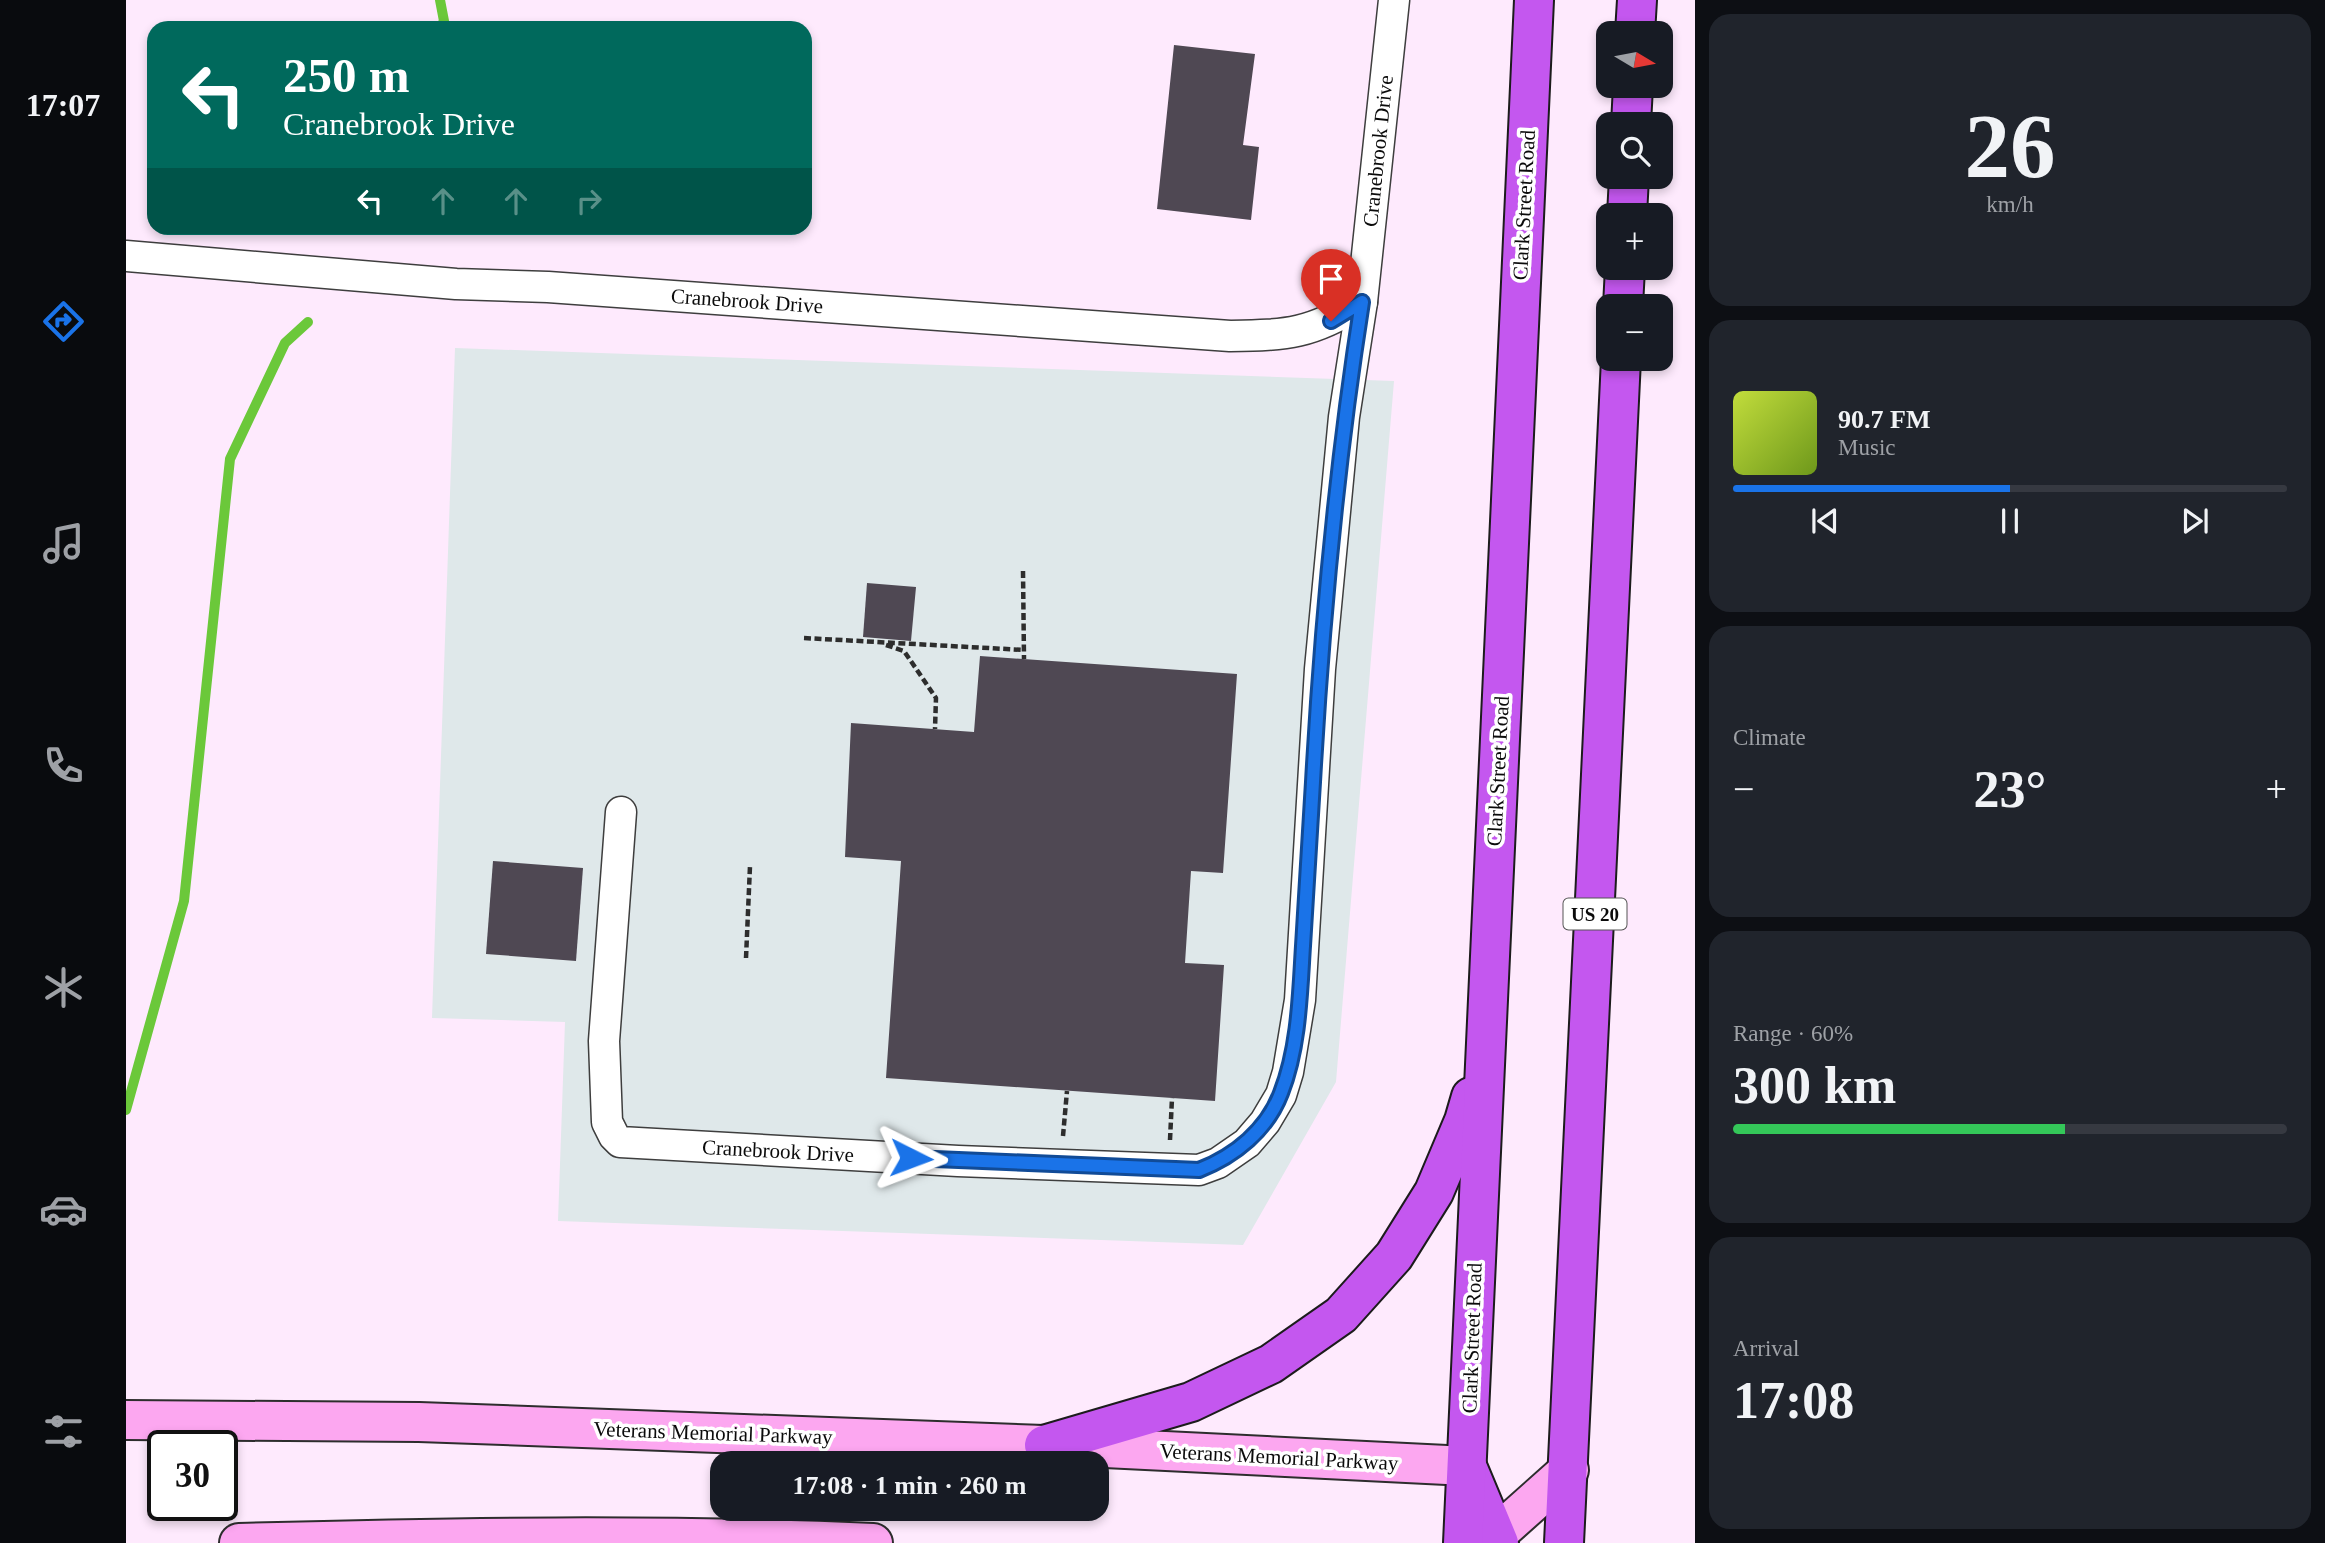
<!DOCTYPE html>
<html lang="en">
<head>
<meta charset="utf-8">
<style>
  body { margin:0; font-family:"Times New Roman",serif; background:#20242c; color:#f1f3f6; height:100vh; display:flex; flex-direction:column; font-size:26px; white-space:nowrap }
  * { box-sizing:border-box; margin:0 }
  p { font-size:23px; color:#9ea1a6 }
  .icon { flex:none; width:38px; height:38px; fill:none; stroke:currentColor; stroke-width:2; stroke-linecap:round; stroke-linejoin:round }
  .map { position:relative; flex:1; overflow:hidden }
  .details { display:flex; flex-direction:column; gap:14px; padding:14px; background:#0d0f14; width:630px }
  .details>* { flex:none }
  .guide { position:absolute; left:21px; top:21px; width:665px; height:214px; border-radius:21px; box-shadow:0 4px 10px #0003; background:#00695c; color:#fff; overflow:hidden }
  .needle { width:46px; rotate:100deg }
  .tools { position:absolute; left:1470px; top:21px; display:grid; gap:14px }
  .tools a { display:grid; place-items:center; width:77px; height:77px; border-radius:14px; background:#171b24; box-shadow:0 4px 10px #0003; font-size:35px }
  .speed { position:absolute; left:21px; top:1430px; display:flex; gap:14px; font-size:35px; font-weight:700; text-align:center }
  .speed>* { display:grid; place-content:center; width:91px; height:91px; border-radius:50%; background:#171b24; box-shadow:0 4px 10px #0003; line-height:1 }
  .speed .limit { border:4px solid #111; border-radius:10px; background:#fff; color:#111 }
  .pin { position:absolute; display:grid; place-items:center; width:60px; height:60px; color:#fff; margin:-72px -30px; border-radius:50% 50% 50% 0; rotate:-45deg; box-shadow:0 0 7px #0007 }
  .pin .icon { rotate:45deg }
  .me { position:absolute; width:77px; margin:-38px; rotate:93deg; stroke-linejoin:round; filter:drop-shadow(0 0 5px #0008) }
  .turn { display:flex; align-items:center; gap:24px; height:147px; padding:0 21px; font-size:32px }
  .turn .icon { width:91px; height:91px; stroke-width:2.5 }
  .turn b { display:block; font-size:49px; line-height:60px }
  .lanes { display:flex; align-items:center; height:66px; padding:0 21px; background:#0003; justify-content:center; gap:35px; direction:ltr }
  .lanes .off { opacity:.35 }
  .big { font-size:52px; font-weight:600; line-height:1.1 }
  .details .widget { flex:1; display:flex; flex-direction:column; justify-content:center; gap:10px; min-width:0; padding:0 24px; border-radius:21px; background:#20242c }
  .details .dial { align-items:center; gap:0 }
  .dial b { font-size:91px; line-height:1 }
  .song { display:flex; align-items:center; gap:21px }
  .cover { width:84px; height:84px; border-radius:10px; background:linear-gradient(135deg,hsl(70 70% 55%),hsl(80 70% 35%)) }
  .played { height:7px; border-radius:4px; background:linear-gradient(90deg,#1a73e8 50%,#363941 50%) }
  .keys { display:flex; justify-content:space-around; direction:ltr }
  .heat { display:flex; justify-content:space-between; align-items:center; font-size:38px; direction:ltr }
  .charge { height:10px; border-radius:5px; background:linear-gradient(90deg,#34c759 60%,#363941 0) }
  .trip { position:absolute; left:584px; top:1451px; width:399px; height:70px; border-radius:21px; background:#171b24; box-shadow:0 4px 10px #0003; font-weight:600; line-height:70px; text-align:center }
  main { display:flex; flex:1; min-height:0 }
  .tabs { display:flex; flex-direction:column; width:126px; justify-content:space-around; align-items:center; background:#090b0e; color:#9ea1a6 }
  .tabs .icon { width:49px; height:49px }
  .tabs .active { color:#1a73e8 }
  .tabs b { font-size:32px; color:#f1f3f6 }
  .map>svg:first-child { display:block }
  .industrial { fill:#dfe8ea }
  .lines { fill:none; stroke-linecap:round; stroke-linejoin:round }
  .stream { stroke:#6bc83a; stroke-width:10 }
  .building { fill:#4f4853 }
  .street-casing { stroke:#3e3e3e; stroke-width:33 }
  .secondary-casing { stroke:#2d2d2d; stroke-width:42 }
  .highway-casing { stroke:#1c1c1c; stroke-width:42 }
  .path { stroke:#2d2d2d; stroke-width:4.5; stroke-dasharray:7 3.5; stroke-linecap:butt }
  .street { stroke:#fff; stroke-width:30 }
  .secondary { stroke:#fca7f0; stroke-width:38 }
  .highway { stroke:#c457ef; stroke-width:38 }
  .route-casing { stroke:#114b97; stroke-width:18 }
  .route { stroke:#1a73e8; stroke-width:12 }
  .labels { text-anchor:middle; stroke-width:7; stroke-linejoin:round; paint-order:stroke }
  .shield { fill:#fff; stroke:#545454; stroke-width:2 }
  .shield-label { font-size:19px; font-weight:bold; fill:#0b0b0b }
  .street-label { font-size:21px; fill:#0b0b0b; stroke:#fff }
</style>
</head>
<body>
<main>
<nav class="tabs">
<b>17:07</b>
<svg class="icon active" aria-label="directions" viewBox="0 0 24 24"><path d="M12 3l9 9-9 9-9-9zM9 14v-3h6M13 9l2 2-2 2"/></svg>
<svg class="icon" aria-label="music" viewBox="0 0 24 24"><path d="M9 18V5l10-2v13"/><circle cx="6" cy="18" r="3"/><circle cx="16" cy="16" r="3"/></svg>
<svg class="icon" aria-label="phone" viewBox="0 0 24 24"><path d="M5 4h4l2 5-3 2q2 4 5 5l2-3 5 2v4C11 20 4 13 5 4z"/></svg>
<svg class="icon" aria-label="climate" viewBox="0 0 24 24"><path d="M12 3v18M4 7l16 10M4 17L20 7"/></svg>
<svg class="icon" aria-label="car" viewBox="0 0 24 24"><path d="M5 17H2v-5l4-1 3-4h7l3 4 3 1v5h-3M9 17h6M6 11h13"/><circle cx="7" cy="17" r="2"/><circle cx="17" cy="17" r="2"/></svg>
<svg class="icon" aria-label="filters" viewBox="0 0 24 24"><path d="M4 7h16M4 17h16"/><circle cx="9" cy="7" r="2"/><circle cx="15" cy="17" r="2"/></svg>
</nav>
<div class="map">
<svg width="1569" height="1543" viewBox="0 0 1569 1543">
  <rect width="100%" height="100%" fill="#feeafd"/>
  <!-- industrial -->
  <polygon class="industrial" points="329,348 1268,381 1210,1082 1117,1245 432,1221 439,1022 306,1018"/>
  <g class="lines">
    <!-- stream -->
    <g class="stream">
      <polyline points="314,0 318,21 314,28"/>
      <polyline points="0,1110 58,901 104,459 159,343 182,322"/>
    </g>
  </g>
  <!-- building -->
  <g class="building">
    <polygon points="1048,45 1129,54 1117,145 1133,147 1125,220 1031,209"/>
    <polygon points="741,583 790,587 785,641 737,637"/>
    <polygon points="854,656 1111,674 1097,873 1065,871 1059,963 1098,965 1089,1101 760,1078 775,861 719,857 725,723 848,732"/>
    <polygon points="367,861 457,868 450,961 360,954"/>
  </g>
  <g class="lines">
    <defs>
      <g id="street">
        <path d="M0,256L330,284L422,287L1104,336C1162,335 1185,334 1236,302"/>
        <polyline points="495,812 478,1041 481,1122 488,1136 494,1142 832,1161 1073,1170 1092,1163 1121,1143 1139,1122 1155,1095 1162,1072 1174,1000 1194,669 1218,417 1236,302 1268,0"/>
      </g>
      <g id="secondary">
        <polyline points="0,1420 293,1422 918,1445 1341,1466"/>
        <path d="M113,1543C324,1537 535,1534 747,1543"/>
        <polyline points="1361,1543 1443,1470"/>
      </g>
      <g id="highway">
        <polyline points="1509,33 1511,0"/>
        <polyline points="1505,124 1507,86"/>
        <polyline points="1501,215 1503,177"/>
        <polyline points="1497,306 1499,268"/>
        <polyline points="918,1445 1065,1402 1145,1364 1215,1315 1268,1256 1308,1192 1338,1121 1345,1097"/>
        <polyline points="1343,1471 1373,1543"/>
        <polyline points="1337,1543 1408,0"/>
        <polyline points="1438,1543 1495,359"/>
      </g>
    </defs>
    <!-- street casing -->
    <use href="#street" class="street-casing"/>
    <!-- secondary casing -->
    <use href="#secondary" class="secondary-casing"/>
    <!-- highway casing -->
    <use href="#highway" class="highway-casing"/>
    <!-- path -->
    <g class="path">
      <polyline points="897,571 898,659"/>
      <polyline points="678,638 898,650"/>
      <polyline points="760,645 778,651 810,698 809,729"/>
      <polyline points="620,958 624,866"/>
      <polyline points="937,1136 941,1091"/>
      <polyline points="1044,1140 1046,1098"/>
    </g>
    <!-- street -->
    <use href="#street" class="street"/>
    <!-- secondary -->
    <use href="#secondary" class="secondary"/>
    <!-- highway -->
    <use href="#highway" class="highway"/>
  </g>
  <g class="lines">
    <defs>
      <path id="route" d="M785,1158L1073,1170C1109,1156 1141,1130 1155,1093C1173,1047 1174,994 1177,946C1180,891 1184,837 1187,782C1196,621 1211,461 1236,302L1205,321"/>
    </defs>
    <!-- route casing -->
    <use href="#route" class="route-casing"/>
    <!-- route -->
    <use href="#route" class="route"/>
  </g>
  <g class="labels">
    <!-- shield labels -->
    <rect class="shield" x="1437.5" y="898.5" width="63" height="31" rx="5"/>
    <g class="shield-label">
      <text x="1469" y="921">US 20</text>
    </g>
    <!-- street labels -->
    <g class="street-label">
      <text transform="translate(1252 151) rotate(-84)" y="7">Cranebrook Drive</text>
      <text transform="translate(1398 205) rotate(-87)" y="7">Clark Street Road</text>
      <text transform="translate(621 301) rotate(4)" y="7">Cranebrook Drive</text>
      <text transform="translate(1372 771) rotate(-87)" y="7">Clark Street Road</text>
      <text transform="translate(652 1151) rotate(3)" y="7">Cranebrook Drive</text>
      <text transform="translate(1346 1338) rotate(-88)" y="7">Clark Street Road</text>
      <text transform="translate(587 1433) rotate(2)" y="7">Veterans Memorial Parkway</text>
      <text transform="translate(1153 1457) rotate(3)" y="7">Veterans Memorial Parkway</text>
    </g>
  </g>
</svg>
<div class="tools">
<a><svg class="needle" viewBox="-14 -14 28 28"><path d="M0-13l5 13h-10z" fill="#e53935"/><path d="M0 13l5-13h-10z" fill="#9ea1a6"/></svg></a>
<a><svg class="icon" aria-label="search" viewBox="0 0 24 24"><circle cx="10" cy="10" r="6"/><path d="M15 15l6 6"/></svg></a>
<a>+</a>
<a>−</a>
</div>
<div class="speed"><div class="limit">30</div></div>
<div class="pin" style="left:1205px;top:321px;background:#d93025"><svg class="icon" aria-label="arrive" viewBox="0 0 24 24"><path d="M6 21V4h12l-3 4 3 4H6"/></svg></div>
<svg class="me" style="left:785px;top:1158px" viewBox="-20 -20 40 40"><path d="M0-17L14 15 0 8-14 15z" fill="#1a73e8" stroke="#fff" stroke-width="4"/></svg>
<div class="trip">17:08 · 1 min · 260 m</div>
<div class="guide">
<div class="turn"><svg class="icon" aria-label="left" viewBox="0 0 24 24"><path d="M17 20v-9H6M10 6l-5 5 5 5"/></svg><div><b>250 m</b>Cranebrook Drive</div></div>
<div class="lanes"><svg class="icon" aria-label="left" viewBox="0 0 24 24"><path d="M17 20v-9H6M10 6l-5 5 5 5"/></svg><svg class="icon off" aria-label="ahead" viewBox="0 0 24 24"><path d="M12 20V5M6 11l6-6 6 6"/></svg><svg class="icon off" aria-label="ahead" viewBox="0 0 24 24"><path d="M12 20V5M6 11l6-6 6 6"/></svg><svg class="icon off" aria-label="right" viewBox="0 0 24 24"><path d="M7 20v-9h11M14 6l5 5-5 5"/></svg></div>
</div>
</div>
<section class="details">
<div class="widget dial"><b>26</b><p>km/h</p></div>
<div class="widget">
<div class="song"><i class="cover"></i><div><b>90.7 FM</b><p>Music</p></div></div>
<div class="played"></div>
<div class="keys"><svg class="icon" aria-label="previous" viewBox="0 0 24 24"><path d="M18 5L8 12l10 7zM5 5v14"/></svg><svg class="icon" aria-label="pause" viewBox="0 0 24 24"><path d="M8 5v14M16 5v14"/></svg><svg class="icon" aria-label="next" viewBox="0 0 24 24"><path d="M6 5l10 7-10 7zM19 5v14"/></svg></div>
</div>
<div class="widget"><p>Climate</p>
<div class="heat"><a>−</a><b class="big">23°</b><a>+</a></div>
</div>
<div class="widget"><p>Range · 60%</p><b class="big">300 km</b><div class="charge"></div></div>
<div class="widget"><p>Arrival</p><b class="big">17:08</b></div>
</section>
</main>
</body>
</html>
